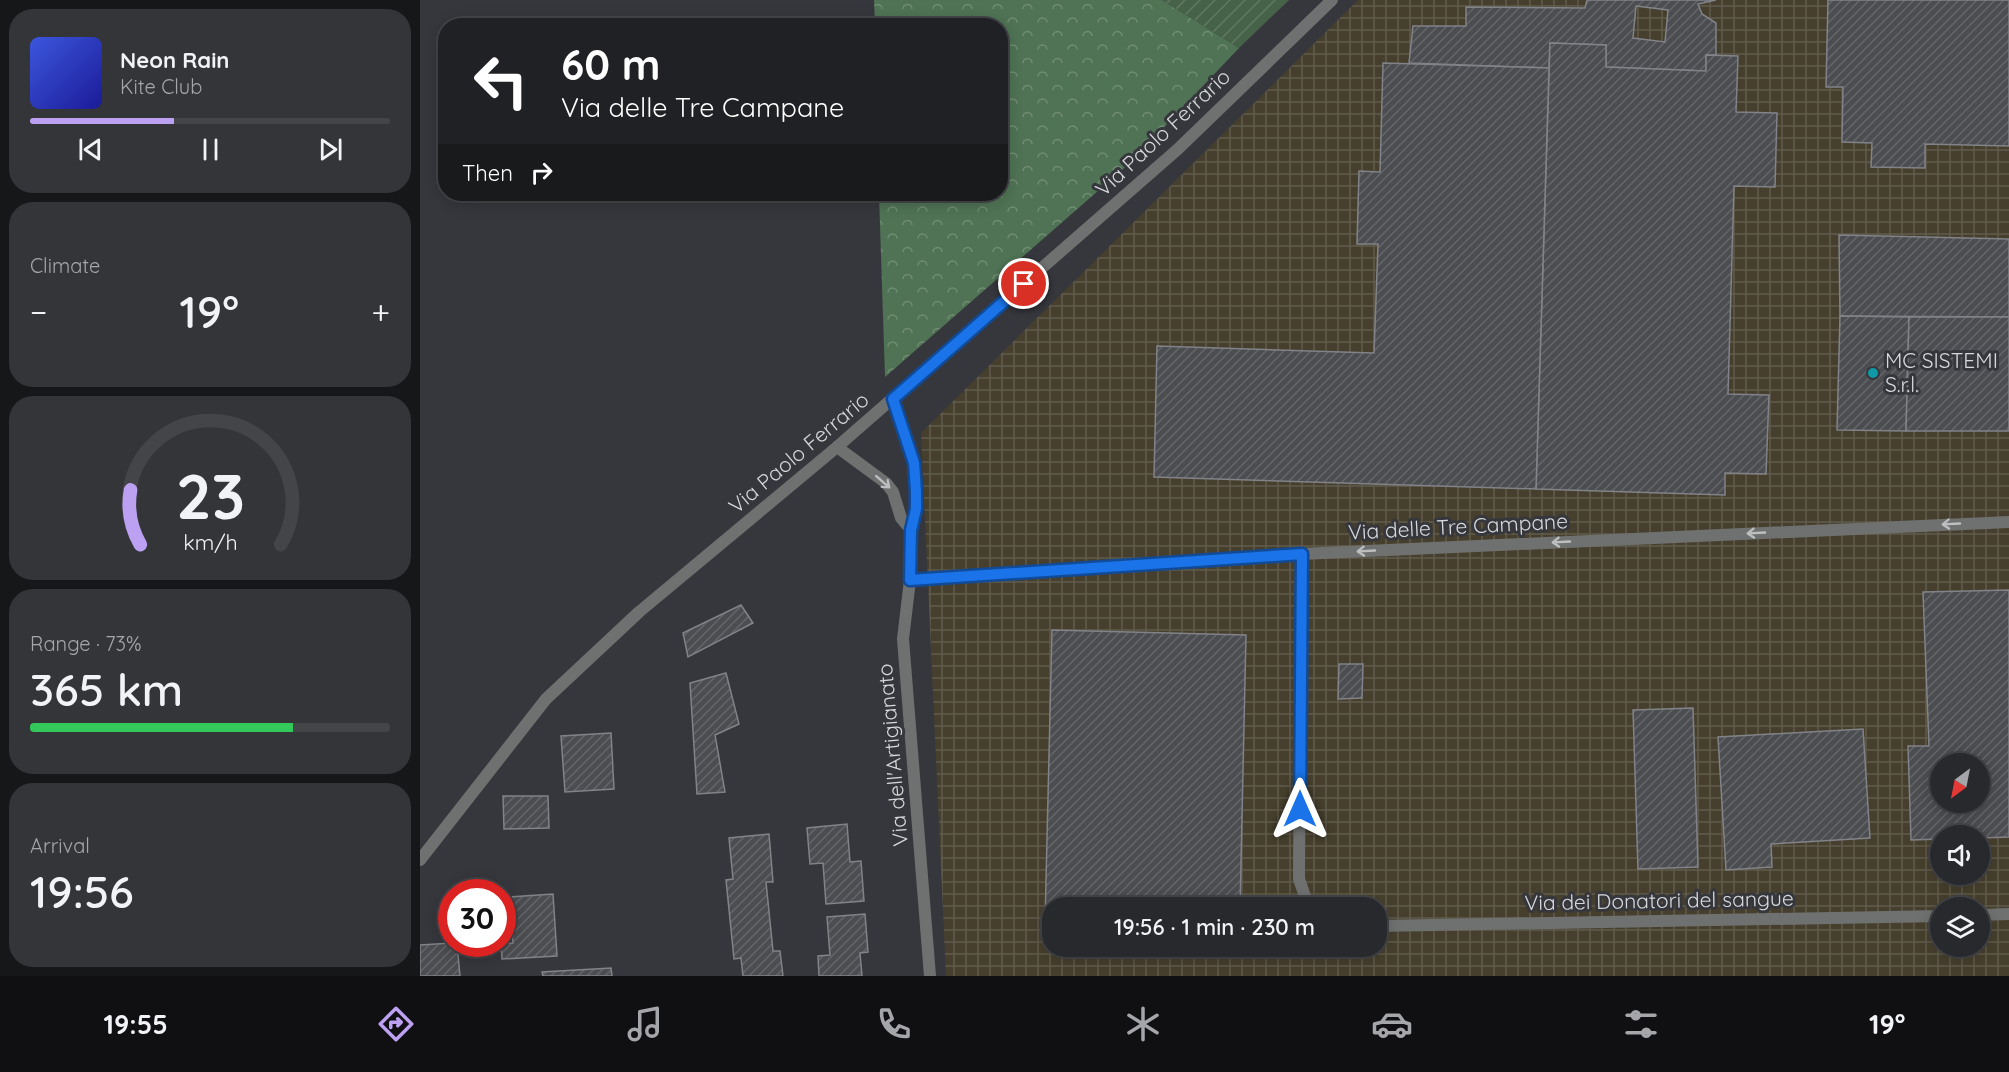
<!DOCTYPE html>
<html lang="en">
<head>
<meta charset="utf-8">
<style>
  body { margin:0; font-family:Quicksand,sans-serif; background:#343539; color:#f1f3f6; height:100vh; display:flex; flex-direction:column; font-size:22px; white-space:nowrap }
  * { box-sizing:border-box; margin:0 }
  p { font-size:20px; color:#a5a6aa }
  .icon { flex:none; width:33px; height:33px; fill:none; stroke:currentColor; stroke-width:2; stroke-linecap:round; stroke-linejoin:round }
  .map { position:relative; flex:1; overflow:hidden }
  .side { display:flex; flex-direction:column; gap:9px; padding:9px; background:#161719; width:420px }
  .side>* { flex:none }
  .banner { position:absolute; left:18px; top:18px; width:570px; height:183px; border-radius:24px; box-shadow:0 3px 15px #0003,0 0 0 2px #444549; background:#202124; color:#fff; overflow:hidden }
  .needle { width:39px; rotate:212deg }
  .tools { position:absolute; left:1510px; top:753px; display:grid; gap:12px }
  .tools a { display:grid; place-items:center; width:60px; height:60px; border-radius:50%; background:#28292d; box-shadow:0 3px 15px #0003,0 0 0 2px #444549; font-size:30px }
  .speed { position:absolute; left:18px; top:879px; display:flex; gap:12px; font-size:30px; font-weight:700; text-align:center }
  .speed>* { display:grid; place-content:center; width:78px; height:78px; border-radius:50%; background:#28292d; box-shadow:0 3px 15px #0003,0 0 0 2px #444549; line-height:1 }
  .speed .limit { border:9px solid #d22; background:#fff; color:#111 }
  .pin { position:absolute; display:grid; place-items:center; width:51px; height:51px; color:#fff; margin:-26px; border:3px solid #fff; border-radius:50%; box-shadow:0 2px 6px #0007 }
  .me { position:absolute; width:66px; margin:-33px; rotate:0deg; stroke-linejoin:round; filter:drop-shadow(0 0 4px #0008) }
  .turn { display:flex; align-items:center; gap:21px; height:126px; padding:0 24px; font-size:27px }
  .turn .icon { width:78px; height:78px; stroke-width:2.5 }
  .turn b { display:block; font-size:42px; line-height:51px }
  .then { display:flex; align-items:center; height:57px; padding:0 24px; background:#0003; gap:12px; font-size:22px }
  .big { font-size:45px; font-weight:600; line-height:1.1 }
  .side .tile { flex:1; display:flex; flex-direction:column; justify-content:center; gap:9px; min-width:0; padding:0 21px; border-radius:24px; background:#343539 }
  .side .dial { align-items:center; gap:0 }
  .dial svg { height:156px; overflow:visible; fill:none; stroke:#444549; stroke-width:7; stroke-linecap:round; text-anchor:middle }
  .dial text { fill:#f1f3f6; stroke:none }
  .song { display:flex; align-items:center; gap:18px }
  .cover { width:72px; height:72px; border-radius:9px; background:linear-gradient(135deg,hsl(230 70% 55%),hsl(240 70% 35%)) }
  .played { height:6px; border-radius:3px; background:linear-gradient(90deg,#bca0f2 40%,#444549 40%) }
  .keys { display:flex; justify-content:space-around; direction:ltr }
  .heat { display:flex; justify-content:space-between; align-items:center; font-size:33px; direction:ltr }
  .charge { height:9px; border-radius:4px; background:linear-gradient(90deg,#34c759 73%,#444549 0) }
  .trip { position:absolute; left:622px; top:897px; width:345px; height:60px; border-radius:24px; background:#28292d; box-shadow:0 3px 15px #0003,0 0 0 2px #444549; font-weight:600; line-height:60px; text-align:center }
  .menu { display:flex; height:96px; justify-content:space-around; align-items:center; background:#101012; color:#a5a6aa }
  .menu .icon { width:42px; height:42px }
  .menu .selected { color:#bca0f2 }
  .menu b { font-size:27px; color:#f1f3f6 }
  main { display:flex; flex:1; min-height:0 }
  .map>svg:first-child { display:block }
  .industrial { fill:url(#industrial-grid); fill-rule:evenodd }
  .forest { fill:url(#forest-crowns) }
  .garden { fill:url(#garden-furrows) }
  .building { fill:url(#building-hatch); stroke:#818388; stroke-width:1.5; fill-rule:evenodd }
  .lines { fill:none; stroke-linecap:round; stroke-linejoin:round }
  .minor { stroke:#6f7170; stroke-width:12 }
  .tertiary { stroke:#6f7170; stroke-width:12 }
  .oneway { stroke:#bdbec0 }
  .route-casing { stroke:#114b97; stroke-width:15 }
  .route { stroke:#1a73e8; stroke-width:10 }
  .culture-dot { fill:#0f9aa8; stroke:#36373c; stroke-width:2 }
  .labels { text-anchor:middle; stroke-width:6; stroke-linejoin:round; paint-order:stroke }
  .street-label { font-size:21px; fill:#d7d8db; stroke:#36373c }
  .poi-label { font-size:21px; fill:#d7d8db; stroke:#36373c; text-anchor:start }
</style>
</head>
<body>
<main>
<section class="side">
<div class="tile">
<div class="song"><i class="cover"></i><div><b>Neon Rain</b><p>Kite Club</p></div></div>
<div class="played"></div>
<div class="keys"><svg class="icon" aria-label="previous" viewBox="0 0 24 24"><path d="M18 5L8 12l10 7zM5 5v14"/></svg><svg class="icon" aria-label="pause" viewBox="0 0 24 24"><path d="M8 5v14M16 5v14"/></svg><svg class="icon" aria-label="next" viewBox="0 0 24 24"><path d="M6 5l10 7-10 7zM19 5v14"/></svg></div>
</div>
<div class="tile"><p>Climate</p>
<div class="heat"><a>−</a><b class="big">19°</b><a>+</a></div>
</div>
<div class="tile dial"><svg viewBox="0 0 100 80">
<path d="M14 69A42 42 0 1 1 86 69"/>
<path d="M14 69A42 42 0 0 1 9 41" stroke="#bca0f2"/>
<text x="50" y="56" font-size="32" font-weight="700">23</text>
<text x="50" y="72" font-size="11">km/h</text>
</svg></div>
<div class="tile"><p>Range · 73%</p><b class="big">365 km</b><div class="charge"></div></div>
<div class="tile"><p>Arrival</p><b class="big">19:56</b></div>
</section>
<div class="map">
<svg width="1589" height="976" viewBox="0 0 1589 976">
  <defs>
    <pattern id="industrial-grid" width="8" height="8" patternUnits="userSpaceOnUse" patternTransform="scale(1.5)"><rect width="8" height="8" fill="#463f2d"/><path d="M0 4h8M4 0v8" fill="none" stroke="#605a4b"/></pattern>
    <pattern id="forest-crowns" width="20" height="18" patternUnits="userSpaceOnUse" patternTransform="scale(1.5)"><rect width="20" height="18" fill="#4f7354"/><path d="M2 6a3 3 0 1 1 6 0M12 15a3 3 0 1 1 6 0" fill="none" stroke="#708d74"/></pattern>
    <pattern id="garden-furrows" width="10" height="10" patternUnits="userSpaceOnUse" patternTransform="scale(1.5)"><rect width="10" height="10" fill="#466349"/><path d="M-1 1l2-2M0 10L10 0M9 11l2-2" fill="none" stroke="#607963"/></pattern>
    <pattern id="building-hatch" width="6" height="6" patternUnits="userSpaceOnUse" patternTransform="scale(1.5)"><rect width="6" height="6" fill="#4b4d51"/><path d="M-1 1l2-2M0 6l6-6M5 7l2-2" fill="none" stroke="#646669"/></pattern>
  </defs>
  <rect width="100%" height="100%" fill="#36373c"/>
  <!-- industrial -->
  <path class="industrial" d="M938,0H1589V976H526L501,433ZM1521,764H1560V802H1521ZM1521,836H1560V874H1521ZM633,908H957V946H633ZM1521,908H1560V946H1521Z"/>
  <!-- forest -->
  <polygon class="forest" points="454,0 742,0 819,48 710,163 465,377 459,194 580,194 580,26 455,25"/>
  <!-- garden -->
  <polygon class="garden" points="742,0 869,0 819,48"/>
  <!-- building -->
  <g class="building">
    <path d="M1167,0H1296L1278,4L1282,14L1296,23V55H1286V71L1186,67V45L1130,43L1129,68L989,63L993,26H1046V7L1165,8ZM1216,6L1248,10L1245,42L1213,38Z"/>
    <polygon points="1408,0 1589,0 1589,146 1505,144 1505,168 1451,167 1452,143 1422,142 1423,87 1406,87"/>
    <polygon points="1130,43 1186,45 1186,67 1286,71 1286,55 1318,56 1316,112 1357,113 1355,187 1314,186 1308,394 1349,395 1346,474 1305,473 1305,495 1116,489"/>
    <polygon points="963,63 1129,68 1116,489 734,477 737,346 954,353 958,244 937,244 939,171 960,172"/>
    <polygon points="1419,235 1589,239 1589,317 1420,316"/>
    <polygon points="1420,316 1489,317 1486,431 1417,430"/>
    <polygon points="1489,317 1589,317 1589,431 1486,431"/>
    <path d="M1589,590V837L1560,838V836H1521V839L1491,840L1488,746H1509L1503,592ZM1521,764H1560V802H1521Z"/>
    <polygon points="321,605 333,623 268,657 263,633"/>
    <polygon points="632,630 826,635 820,908 633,908 633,924 625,923"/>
    <polygon points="919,664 943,664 942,698 918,699"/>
    <polygon points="306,673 319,724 295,735 305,792 277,794 270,683"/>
    <polygon points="1273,708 1278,867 1218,869 1213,710"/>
    <polygon points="1443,729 1450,838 1351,844 1352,867 1306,870 1298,737"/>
    <polygon points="191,733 194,789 145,792 141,736"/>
    <polygon points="83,796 128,796 129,828 84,829"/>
    <polygon points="427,824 430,862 441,861 444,901 406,904 403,863 390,864 387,828"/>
    <polygon points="349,834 353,882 346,882 353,951 360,951 363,976 323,976 321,958 314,959 306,880 313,879 309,838"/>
    <polygon points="133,894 137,956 82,959 81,944 93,943 89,897"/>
    <polygon points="445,914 448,952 440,953 442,976 399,976 398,956 410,955 407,917"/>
    <polygon points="32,943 37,944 40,976 0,976 0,945"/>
    <polygon points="191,968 192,976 123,976 122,972"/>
  </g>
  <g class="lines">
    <!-- minor -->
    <g class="minor">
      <polyline points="473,399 494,463 496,491 496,509 491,530 490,580 483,639 510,976"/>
      <polyline points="417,447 466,483 473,492 481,518 491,530"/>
      <polyline points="881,554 879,879 889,908"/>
      <polyline points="490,580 881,554 1589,522"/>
      <polyline points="1560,915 1589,914"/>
      <polyline points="957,926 1521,916"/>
    </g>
    <!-- tertiary -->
    <polyline class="tertiary" points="0,860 126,699 219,612 417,447 758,149 912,0"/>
  </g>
  <!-- one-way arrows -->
  <defs><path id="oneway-shaft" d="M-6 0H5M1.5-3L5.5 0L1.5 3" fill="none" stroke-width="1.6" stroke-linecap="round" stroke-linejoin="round" transform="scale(1.5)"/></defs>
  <g class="oneway">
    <use href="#oneway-shaft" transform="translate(463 482) rotate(41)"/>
    <use href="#oneway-shaft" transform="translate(1531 524) rotate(177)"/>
    <use href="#oneway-shaft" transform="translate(1336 533) rotate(177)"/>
    <use href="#oneway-shaft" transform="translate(1141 542) rotate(177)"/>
    <use href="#oneway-shaft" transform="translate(946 551) rotate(177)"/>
  </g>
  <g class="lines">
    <defs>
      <polyline id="route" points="604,284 473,399 494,463 496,491 496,509 491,530 490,580 882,554 880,809"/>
    </defs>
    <!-- route casing -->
    <use href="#route" class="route-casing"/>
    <!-- route -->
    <use href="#route" class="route"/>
  </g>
  <!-- markers -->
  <circle class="culture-dot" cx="1453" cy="373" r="6"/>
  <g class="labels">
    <!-- street labels -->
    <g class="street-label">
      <text transform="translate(743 133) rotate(-43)" y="7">Via Paolo Ferrario</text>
      <text transform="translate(379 453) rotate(-40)" y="7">Via Paolo Ferrario</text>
      <text transform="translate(1038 527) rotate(-3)" y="7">Via delle Tre Campane</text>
      <text transform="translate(473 755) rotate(-95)" y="7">Via dell'Artigianato</text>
      <text transform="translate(1239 901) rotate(-1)" y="7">Via dei Donatori del sangue</text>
    </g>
    <!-- poi labels -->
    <g class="poi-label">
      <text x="1465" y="368">MC SISTEMI<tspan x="1465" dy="24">S.r.l.</tspan></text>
    </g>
  </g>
</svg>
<div class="tools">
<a><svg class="needle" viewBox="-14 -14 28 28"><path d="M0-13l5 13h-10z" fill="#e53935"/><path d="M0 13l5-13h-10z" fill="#a5a6aa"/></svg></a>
<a><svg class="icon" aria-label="sound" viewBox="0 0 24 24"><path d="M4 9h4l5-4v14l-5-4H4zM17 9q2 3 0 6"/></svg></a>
<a><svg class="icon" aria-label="layers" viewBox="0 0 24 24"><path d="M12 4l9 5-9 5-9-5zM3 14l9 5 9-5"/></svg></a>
</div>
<div class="speed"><div class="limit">30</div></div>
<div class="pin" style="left:604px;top:284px;background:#d93025"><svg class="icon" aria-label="arrive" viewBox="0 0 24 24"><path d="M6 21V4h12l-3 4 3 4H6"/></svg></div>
<svg class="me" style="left:880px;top:809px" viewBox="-20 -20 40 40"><path d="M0-17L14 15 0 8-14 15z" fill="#1a73e8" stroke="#fff" stroke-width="4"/></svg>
<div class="trip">19:56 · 1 min · 230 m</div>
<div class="banner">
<div class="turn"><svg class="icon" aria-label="left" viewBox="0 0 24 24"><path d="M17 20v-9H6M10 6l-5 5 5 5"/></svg><div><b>60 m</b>Via delle Tre Campane</div></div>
<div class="then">Then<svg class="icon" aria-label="right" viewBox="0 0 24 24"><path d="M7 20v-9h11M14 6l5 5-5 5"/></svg></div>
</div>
</div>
</main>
<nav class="menu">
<b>19:55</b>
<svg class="icon selected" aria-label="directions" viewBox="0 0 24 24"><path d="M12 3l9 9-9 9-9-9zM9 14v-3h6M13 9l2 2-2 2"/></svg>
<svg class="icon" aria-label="music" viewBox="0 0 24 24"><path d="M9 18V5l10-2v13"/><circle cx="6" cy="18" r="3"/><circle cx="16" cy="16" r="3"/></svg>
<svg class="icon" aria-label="phone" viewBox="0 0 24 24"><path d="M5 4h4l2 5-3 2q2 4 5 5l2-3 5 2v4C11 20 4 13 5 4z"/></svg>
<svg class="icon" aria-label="climate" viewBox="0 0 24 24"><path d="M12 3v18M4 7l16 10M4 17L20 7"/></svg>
<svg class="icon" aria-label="car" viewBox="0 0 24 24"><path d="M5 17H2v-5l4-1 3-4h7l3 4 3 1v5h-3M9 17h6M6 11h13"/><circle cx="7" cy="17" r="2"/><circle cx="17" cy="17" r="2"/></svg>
<svg class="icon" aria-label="filters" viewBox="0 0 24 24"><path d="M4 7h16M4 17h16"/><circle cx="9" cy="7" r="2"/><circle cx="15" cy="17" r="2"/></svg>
<b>19°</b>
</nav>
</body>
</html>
